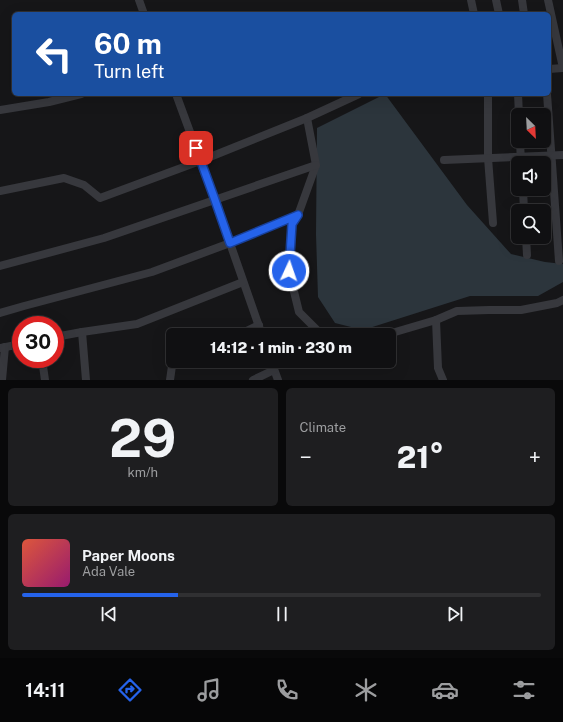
<!DOCTYPE html>
<html lang="en">
<head>
<meta charset="utf-8">
<style>
  body { margin:0; font-family:"Public Sans",sans-serif; background:#1e1e20; color:#f1f3f6; height:100vh; display:flex; flex-direction:column; font-size:15px; white-space:nowrap }
  * { box-sizing:border-box; margin:0 }
  p { font-size:13px; color:#9c9d9f }
  .icon { flex:none; width:22px; height:22px; fill:none; stroke:currentColor; stroke-width:2; stroke-linecap:round; stroke-linejoin:round }
  .map { position:relative; height:380px; overflow:hidden }
  .panel { display:flex; flex-direction:column; gap:8px; padding:8px; background:#09090a; flex:1 }
  .panel>* { flex:none }
  .guide { position:absolute; left:12px; top:12px; width:539px; height:84px; border-radius:6px; box-shadow:0 4px 16px #0002,0 0 0 1px #303032; background:#1a4fa0; color:#fff; overflow:hidden }
  .needle { width:26px; rotate:156deg }
  .tools { position:absolute; left:511px; top:108px; display:grid; gap:8px }
  .tools a { display:grid; place-items:center; width:40px; height:40px; border-radius:6px; background:#101012; box-shadow:0 4px 16px #0002,0 0 0 1px #303032; font-size:20px }
  .speed { position:absolute; left:12px; top:316px; display:flex; gap:8px; font-size:20px; font-weight:700; text-align:center }
  .speed>* { display:grid; place-content:center; width:52px; height:52px; border-radius:50%; background:#101012; box-shadow:0 4px 16px #0002,0 0 0 1px #303032; line-height:1 }
  .speed .limit { border:6px solid #d22; background:#fff; color:#111 }
  .pin { position:absolute; display:grid; place-items:center; width:34px; height:34px; color:#fff; margin:-17px; border-radius:8px; box-shadow:0 2px 6px #0006 }
  .me { position:absolute; width:44px; margin:-22px; rotate:3deg; stroke-linejoin:round; filter:drop-shadow(0 0 3px #0008) }
  .turn { display:flex; align-items:center; gap:14px; height:84px; padding:0 16px; font-size:18px }
  .turn .icon { width:52px; height:52px; stroke-width:2.5 }
  .turn b { display:block; font-size:28px; line-height:34px }
  .big { font-size:30px; font-weight:800; line-height:1.1 }
  .panel .widget { flex:1; display:flex; flex-direction:column; justify-content:center; gap:6px; min-width:0; padding:0 14px; border-radius:6px; background:#1e1e20 }
  .panel .dial { align-items:center; gap:0 }
  .dial b { font-size:52px; line-height:1 }
  .song { display:flex; align-items:center; gap:12px }
  .cover { width:48px; height:48px; border-radius:6px; background:linear-gradient(135deg,hsl(10 70% 55%),hsl(320 70% 35%)) }
  .played { height:4px; border-radius:2px; background:linear-gradient(90deg,#2563eb 30%,#303032 30%) }
  .keys { display:flex; justify-content:space-around; direction:ltr }
  .heat { display:flex; justify-content:space-between; align-items:center; font-size:22px; direction:ltr }
  .panel .tiles { flex:1; display:grid; gap:8px; grid-template-columns:1fr 1fr }
  .widget:last-child { grid-column:span 2 }
  .trip { position:absolute; left:166px; top:328px; width:230px; height:40px; border-radius:6px; background:#101012; box-shadow:0 4px 16px #0002,0 0 0 1px #303032; font-weight:800; line-height:40px; text-align:center }
  .tabs { display:flex; height:64px; justify-content:space-around; align-items:center; background:#060607; color:#9c9d9f }
  .tabs .icon { width:28px; height:28px }
  .tabs .active { color:#2563eb }
  .tabs b { font-size:18px; color:#f1f3f6 }
  .map>svg:first-child { display:block }
  .water { fill:#2c353c }
  .lines { fill:none; stroke-linecap:round; stroke-linejoin:round }
  .minor { stroke:#37383d; stroke-width:8 }
  .route-casing { stroke:#184099; stroke-width:10 }
  .route { stroke:#2563eb; stroke-width:7 }
</style>
</head>
<body>
<div class="map">
<svg width="563" height="380" viewBox="0 0 563 380">
  <rect width="100%" height="100%" fill="#161618"/>
  <!-- water -->
  <polygon class="water" points="385,94 467,205 511,254 545,262 563,264 563,282 538,296 470,296 363,330 335,323 318,297 316,234 317,128"/>
  <g class="lines">
    <!-- minor -->
    <g class="minor">
      <polyline points="139,0 144,14"/>
      <polyline points="471,0 474,14"/>
      <polyline points="496,0 499,14"/>
      <polyline points="522,0 524,14"/>
      <polyline points="548,0 563,68"/>
      <polyline points="549,69 563,68"/>
      <polyline points="176,94 215,200 262,335"/>
      <polyline points="488,94 488,158 493,223"/>
      <polyline points="518,94 519,115"/>
      <polyline points="547,94 559,261"/>
      <polyline points="0,110 49,102 81,94"/>
      <polyline points="307,118 316,165 298,215 292,224 289,271 299,312 322,335"/>
      <polyline points="520,141 521,163"/>
      <polyline points="444,160 563,155"/>
      <polyline points="523,189 524,211"/>
      <polyline points="0,191 64,178 84,185 100,198 200,161 307,118 359,94"/>
      <polyline points="526,237 527,255"/>
      <polyline points="0,266 104,238 316,165"/>
      <polyline points="0,313 24,306 152,272 230,243 298,215"/>
      <polyline points="436,320 457,311 489,310 521,310 557,303 563,300"/>
      <polyline points="82,332 86,380"/>
      <polyline points="238,335 259,325"/>
      <polyline points="385,335 436,320 438,368 443,380"/>
      <polyline points="55,337 82,332 137,324 243,282"/>
      <polyline points="0,348 21,344"/>
      <polyline points="42,359 45,380"/>
      <polyline points="271,361 278,380"/>
      <polyline points="2,380 5,347"/>
      <polyline points="170,380 172,366 184,361"/>
      <polyline points="253,380 274,370"/>
    </g>
  </g>
  <g class="lines">
    <defs>
      <polyline id="route" points="196,148 215,200 230,243 298,215 292,224 289,271"/>
    </defs>
    <!-- route casing -->
    <use href="#route" class="route-casing"/>
    <!-- route -->
    <use href="#route" class="route"/>
  </g>
</svg>
<div class="tools">
<a><svg class="needle" viewBox="-14 -14 28 28"><path d="M0-13l5 13h-10z" fill="#e53935"/><path d="M0 13l5-13h-10z" fill="#9c9d9f"/></svg></a>
<a><svg class="icon" aria-label="sound" viewBox="0 0 24 24"><path d="M4 9h4l5-4v14l-5-4H4zM17 9q2 3 0 6"/></svg></a>
<a><svg class="icon" aria-label="search" viewBox="0 0 24 24"><circle cx="10" cy="10" r="6"/><path d="M15 15l6 6"/></svg></a>
</div>
<div class="speed"><div class="limit">30</div></div>
<div class="pin" style="left:196px;top:148px;background:#d93025"><svg class="icon" aria-label="arrive" viewBox="0 0 24 24"><path d="M6 21V4h12l-3 4 3 4H6"/></svg></div>
<svg class="me" style="left:289px;top:271px" viewBox="-20 -20 40 40"><circle r="17" fill="#2563eb" stroke="#fff" stroke-width="3"/><path d="M0-11L8 9 0 5-8 9z" fill="#fff"/></svg>
<div class="trip">14:12 · 1 min · 230 m</div>
<div class="guide">
<div class="turn"><svg class="icon" aria-label="left" viewBox="0 0 24 24"><path d="M17 20v-9H6M10 6l-5 5 5 5"/></svg><div><b>60 m</b>Turn left</div></div>
</div>
</div>
<section class="panel">
<div class="tiles">
<div class="widget dial"><b>29</b><p>km/h</p></div>
<div class="widget"><p>Climate</p>
<div class="heat"><a>−</a><b class="big">21°</b><a>+</a></div>
</div>
<div class="widget">
<div class="song"><i class="cover"></i><div><b>Paper Moons</b><p>Ada Vale</p></div></div>
<div class="played"></div>
<div class="keys"><svg class="icon" aria-label="previous" viewBox="0 0 24 24"><path d="M18 5L8 12l10 7zM5 5v14"/></svg><svg class="icon" aria-label="pause" viewBox="0 0 24 24"><path d="M8 5v14M16 5v14"/></svg><svg class="icon" aria-label="next" viewBox="0 0 24 24"><path d="M6 5l10 7-10 7zM19 5v14"/></svg></div>
</div>
</div>
</section>
<nav class="tabs">
<b>14:11</b>
<svg class="icon active" aria-label="directions" viewBox="0 0 24 24"><path d="M12 3l9 9-9 9-9-9zM9 14v-3h6M13 9l2 2-2 2"/></svg>
<svg class="icon" aria-label="music" viewBox="0 0 24 24"><path d="M9 18V5l10-2v13"/><circle cx="6" cy="18" r="3"/><circle cx="16" cy="16" r="3"/></svg>
<svg class="icon" aria-label="phone" viewBox="0 0 24 24"><path d="M5 4h4l2 5-3 2q2 4 5 5l2-3 5 2v4C11 20 4 13 5 4z"/></svg>
<svg class="icon" aria-label="climate" viewBox="0 0 24 24"><path d="M12 3v18M4 7l16 10M4 17L20 7"/></svg>
<svg class="icon" aria-label="car" viewBox="0 0 24 24"><path d="M5 17H2v-5l4-1 3-4h7l3 4 3 1v5h-3M9 17h6M6 11h13"/><circle cx="7" cy="17" r="2"/><circle cx="17" cy="17" r="2"/></svg>
<svg class="icon" aria-label="filters" viewBox="0 0 24 24"><path d="M4 7h16M4 17h16"/><circle cx="9" cy="7" r="2"/><circle cx="15" cy="17" r="2"/></svg>
</nav>
</body>
</html>
